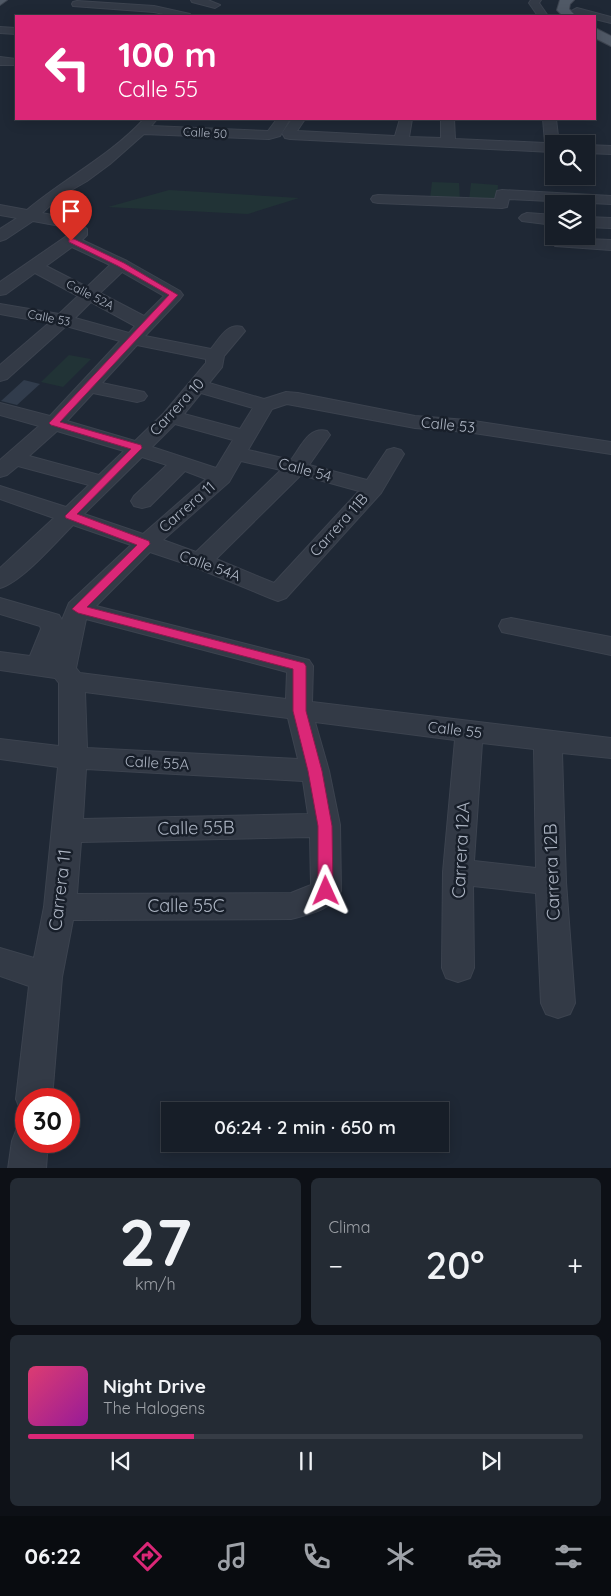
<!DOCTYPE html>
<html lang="es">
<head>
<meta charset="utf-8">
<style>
  body { margin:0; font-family:Quicksand,sans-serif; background:#242b34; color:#f1f3f6; height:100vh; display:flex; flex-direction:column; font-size:19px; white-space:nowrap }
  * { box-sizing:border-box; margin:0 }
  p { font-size:16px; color:#9ea2a8 }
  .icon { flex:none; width:28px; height:28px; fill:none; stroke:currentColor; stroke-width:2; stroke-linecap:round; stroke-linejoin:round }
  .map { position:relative; height:1168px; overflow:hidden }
  .side { display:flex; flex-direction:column; gap:10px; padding:10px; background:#0d1016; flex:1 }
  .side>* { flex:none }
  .guide { position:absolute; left:15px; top:15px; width:581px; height:105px; border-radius:0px; box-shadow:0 2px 12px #0003,0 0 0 1px #363c45; background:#db2777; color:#fff; overflow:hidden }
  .controls { position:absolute; left:545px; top:135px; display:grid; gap:10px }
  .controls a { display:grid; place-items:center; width:50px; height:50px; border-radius:0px; background:#171e28; box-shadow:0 2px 12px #0003,0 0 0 1px #363c45; font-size:25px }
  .speed { position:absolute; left:15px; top:1088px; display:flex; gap:10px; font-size:25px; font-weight:700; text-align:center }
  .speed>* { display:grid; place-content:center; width:65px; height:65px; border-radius:50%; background:#171e28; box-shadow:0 2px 12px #0003,0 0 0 1px #363c45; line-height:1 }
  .speed .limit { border:8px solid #d22; background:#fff; color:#111 }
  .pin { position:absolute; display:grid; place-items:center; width:42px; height:42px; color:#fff; margin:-51px -21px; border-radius:50% 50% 50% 0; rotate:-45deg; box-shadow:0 0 5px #0007 }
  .pin .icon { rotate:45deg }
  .me { position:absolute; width:55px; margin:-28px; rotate:359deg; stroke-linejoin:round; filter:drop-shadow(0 0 4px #0008) }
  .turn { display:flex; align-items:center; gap:18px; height:105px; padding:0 20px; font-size:22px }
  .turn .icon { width:65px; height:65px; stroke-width:2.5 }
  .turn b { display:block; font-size:35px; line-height:42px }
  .big { font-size:38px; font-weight:600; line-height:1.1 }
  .side .tile { flex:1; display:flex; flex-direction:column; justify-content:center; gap:8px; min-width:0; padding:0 18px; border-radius:8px; background:#242b34 }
  .side .dial { align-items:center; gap:0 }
  .dial b { font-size:65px; line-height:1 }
  .song { display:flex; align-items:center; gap:15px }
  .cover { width:60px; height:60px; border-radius:8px; background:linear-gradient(135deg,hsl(340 70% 55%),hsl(300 70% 35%)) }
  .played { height:5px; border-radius:2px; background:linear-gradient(90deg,#db2777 30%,#363c45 30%) }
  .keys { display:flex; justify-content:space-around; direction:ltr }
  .heat { display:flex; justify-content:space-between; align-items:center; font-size:28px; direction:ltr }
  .side .tiles { flex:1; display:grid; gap:10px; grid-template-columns:1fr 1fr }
  .tile:last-child { grid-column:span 2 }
  .trip { position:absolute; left:161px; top:1102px; width:288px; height:50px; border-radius:0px; background:#171e28; box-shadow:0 2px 12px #0003,0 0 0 1px #363c45; font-weight:600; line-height:50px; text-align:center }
  .tab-bar { display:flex; height:80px; justify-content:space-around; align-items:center; background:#090c10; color:#9ea2a8 }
  .tab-bar .icon { width:35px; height:35px }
  .tab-bar .active { color:#db2777 }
  .tab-bar b { font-size:22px; color:#f1f3f6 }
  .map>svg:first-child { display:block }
  .green { fill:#213336 }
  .building { fill:#313c4c }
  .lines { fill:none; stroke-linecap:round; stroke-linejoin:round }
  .minor-casing { stroke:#3c434f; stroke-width:2 }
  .major-casing { stroke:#3c434f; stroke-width:2 }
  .minor { fill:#333a46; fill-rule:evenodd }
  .major { fill:#505966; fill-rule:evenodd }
  .route { fill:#db2777; stroke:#8e194d }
  .labels { text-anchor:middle; stroke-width:5; stroke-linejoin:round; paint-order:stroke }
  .far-street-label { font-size:12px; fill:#adb5c3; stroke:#181f2a }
  .street-label { font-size:15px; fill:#adb5c3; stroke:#181f2a }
  .near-street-label { font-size:18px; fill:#adb5c3; stroke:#181f2a }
</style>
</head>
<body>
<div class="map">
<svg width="611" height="1169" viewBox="0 0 611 1169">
  <rect width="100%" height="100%" fill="#1f2835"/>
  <!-- green -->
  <g class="green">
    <polygon points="432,182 459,183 460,200 430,199"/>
    <polygon points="471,183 498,185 497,202 469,201"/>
    <polygon points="169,190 299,198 248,214 108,207"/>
    <polygon points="69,355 91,359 63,387 41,382"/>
  </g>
  <!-- building -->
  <polygon class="building" points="24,380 40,384 17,405 1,401"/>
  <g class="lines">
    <defs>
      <g id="minor">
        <polygon points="191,0 208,0 220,5 215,8 192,2"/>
        <polygon points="531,0 541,0 539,3 548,16 538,16 529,3"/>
        <polygon points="77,1 154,6 190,14 191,16 173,16 154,12 73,6 72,4 73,2"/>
        <polygon points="577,8 611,17 611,23 595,19 595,16 564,15"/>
        <polygon points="0,27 16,28 16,34 0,33"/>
        <polygon points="0,57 16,59 16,65 0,65"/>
        <path d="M144,119H157L151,126L268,131L277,119H290L280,136L269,139L144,134L110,164L87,181L61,196L42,213L76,220L87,229V235L82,240L127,261L180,291L183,295L180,299L145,336L211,349C220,338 227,323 242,327L245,331L224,356L222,367L209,383L264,399L286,392L298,393L415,416L467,420L611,442V454L467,432L415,428L287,404L272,409L248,450L291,460C301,447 309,426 327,431L330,435L309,465L367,480L387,450L394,448L401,450L404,454L381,493L286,598L278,601L270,598L192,566L150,552L96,606L309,660L313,666L312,702L611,738V758L562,753L566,882L575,1003L570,1014L558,1018L546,1014L541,1003L536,893L473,886L474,968L470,978L458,982L446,978L442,968L443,872L455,740L315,722L329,771L340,825L341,891C332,910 310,914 291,919L73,920L62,977L52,1099H26V1113L21,1111L16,1099L29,986L0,976V948L34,958L44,907L58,767L0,759V739L59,746V683L55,678L0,670V652L30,656L41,629L40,626L0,614V598L59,615L62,620L69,603L131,545L73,525C56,542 22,582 0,588V568L54,518L0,499V486L66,507L89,485L18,466L7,475L0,477V460L39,426L0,415V403L50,416L120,341L66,326L7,379L0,381V365L49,323L0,314V304L59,314L78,296L35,273L6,294L0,295V282L71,233V231L66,227L33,221L6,239L0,241V229L17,218L0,215V205L27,210C65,178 110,156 144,119ZM72,247L110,265L87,287L46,266ZM122,272L164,296L144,316L100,293ZM91,302L135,326L129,333L75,318ZM137,345L206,359V363L164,413L135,441L67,421L93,393L137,402L144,400L147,396L144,392L102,383ZM201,393L253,408L240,429L184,414ZM175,424L233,440L216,468L152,447ZM57,431L124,451L99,475L29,456ZM142,457L167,465L134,496L131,501L134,506L142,508L150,506L185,471L206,479L143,534L84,514ZM241,461L281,470L196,552L163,540L229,482ZM301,475L359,491L274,583L216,559ZM86,619L287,672L286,699L80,673L76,668ZM85,692L288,718L298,759L87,748ZM482,743L534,749L536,868L474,861ZM86,769L303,781L308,814L83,819ZM310,837L311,885L291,893L77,894L81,842Z"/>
        <polygon points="292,119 305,119 297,131 395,136 400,119 412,119 409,137 441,138 441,119 454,119 455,139 545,143 543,119 556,119 559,144 554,144 554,152 552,152 290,139 285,138 282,133"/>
        <polygon points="586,145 611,146 611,154 586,153"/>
        <polygon points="502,190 611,196 611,204 509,199 507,207 502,208 378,203 373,202 371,199 373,196 378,195 495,199 497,191"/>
        <polygon points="527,213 554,215 554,225 522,221 519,218 522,215"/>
        <polygon points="586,217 611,218 611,228 586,227"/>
        <polygon points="561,238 611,240 611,250 555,246 553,243 555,240"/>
        <polygon points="511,618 611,637 611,655 502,632 499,626 502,620"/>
        <polygon points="26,1124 26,1141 48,1141 46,1169 8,1169 12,1141 17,1128"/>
      </g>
      <g id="major">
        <polygon points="0,0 7,0 0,5"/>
        <polygon points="560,0 574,0 570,4 569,9 576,16 563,16 557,10"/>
        <polygon points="595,28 611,36 611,46 595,38"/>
      </g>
    </defs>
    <!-- minor casing -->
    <use href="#minor" class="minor-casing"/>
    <!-- major casing -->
    <use href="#major" class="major-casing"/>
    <!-- minor -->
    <use href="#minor" class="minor"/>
    <!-- major -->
    <use href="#major" class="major"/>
  </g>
  <!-- route -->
  <polygon class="route" points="69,239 74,239 124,263 178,295 60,422 141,445 142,448 77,514 149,541 150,544 87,607 304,663 306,666 306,711 322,771 332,826 333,891 331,896 326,898 321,896 318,891 318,826 308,771 293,711 293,669 78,613 72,609 137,545 66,518 65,516 131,449 51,425 49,423 169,295 118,266 69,242"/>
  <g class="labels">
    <!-- far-street labels -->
    <g class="far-street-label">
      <text transform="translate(205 133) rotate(3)" y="4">Calle 50</text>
      <text transform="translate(90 295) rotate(27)" y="4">Calle 52A</text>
      <text transform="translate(49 318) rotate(11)" y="4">Calle 53</text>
    </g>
    <!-- street labels -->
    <g class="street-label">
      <text transform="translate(177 407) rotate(-47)" y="5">Carrera 10</text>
      <text transform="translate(448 425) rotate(6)" y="5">Calle 53</text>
      <text transform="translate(305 470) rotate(15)" y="5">Calle 54</text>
      <text transform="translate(187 507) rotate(-41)" y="5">Carrera 11</text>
      <text transform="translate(339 525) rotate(-48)" y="5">Carrera 11B</text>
      <text transform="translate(210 566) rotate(20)" y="5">Calle 54A</text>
      <text transform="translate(455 730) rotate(7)" y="5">Calle 55</text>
      <text transform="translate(157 763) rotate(3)" y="5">Calle 55A</text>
    </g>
    <!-- near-street labels -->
    <g class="near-street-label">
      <text transform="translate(196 828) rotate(-1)" y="6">Calle 55B</text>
      <text transform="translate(461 850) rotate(-87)" y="6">Carrera 12A</text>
      <text transform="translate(552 872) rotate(-92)" y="6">Carrera 12B</text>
      <text transform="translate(60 890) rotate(-83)" y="6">Carrera 11</text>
      <text x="186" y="912">Calle 55C</text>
    </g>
  </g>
</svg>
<div class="controls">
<a><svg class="icon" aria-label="search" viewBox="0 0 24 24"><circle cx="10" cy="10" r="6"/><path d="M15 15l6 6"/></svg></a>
<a><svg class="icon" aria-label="layers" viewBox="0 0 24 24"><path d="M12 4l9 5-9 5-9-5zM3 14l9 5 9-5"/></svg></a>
</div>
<div class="speed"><div class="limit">30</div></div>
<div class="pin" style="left:71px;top:241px;background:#d93025"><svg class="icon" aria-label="arrive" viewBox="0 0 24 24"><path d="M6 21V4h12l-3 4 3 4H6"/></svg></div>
<svg class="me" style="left:326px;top:891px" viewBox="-20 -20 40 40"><path d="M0-17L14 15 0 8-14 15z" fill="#db2777" stroke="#fff" stroke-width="4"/></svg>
<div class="trip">06:24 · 2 min · 650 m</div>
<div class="guide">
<div class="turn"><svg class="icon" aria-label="left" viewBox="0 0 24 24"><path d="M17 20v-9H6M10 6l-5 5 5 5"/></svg><div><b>100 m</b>Calle 55</div></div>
</div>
</div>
<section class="side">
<div class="tiles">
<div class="tile dial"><b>27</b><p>km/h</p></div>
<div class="tile"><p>Clima</p>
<div class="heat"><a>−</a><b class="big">20°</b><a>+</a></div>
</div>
<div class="tile">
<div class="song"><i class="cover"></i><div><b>Night Drive</b><p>The Halogens</p></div></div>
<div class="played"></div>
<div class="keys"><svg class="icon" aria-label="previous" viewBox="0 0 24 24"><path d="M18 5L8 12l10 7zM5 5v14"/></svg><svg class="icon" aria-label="pause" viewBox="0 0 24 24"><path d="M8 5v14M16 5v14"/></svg><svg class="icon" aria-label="next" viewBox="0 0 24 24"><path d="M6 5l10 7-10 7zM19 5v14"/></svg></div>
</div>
</div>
</section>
<nav class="tab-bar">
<b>06:22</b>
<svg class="icon active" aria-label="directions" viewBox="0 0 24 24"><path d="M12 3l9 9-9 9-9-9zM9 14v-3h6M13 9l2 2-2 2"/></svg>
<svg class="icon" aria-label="music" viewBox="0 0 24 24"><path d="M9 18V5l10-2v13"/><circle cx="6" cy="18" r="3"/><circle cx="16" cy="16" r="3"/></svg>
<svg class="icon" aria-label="phone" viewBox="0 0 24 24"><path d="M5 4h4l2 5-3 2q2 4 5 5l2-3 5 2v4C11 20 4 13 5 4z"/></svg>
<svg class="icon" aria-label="climate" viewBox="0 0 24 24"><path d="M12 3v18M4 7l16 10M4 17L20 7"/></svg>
<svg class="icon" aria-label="car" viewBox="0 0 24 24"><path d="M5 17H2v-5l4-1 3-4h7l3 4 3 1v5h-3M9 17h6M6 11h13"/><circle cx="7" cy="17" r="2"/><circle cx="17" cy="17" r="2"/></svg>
<svg class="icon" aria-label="filters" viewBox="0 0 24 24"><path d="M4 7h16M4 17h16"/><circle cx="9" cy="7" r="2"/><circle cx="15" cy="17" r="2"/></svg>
</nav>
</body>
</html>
